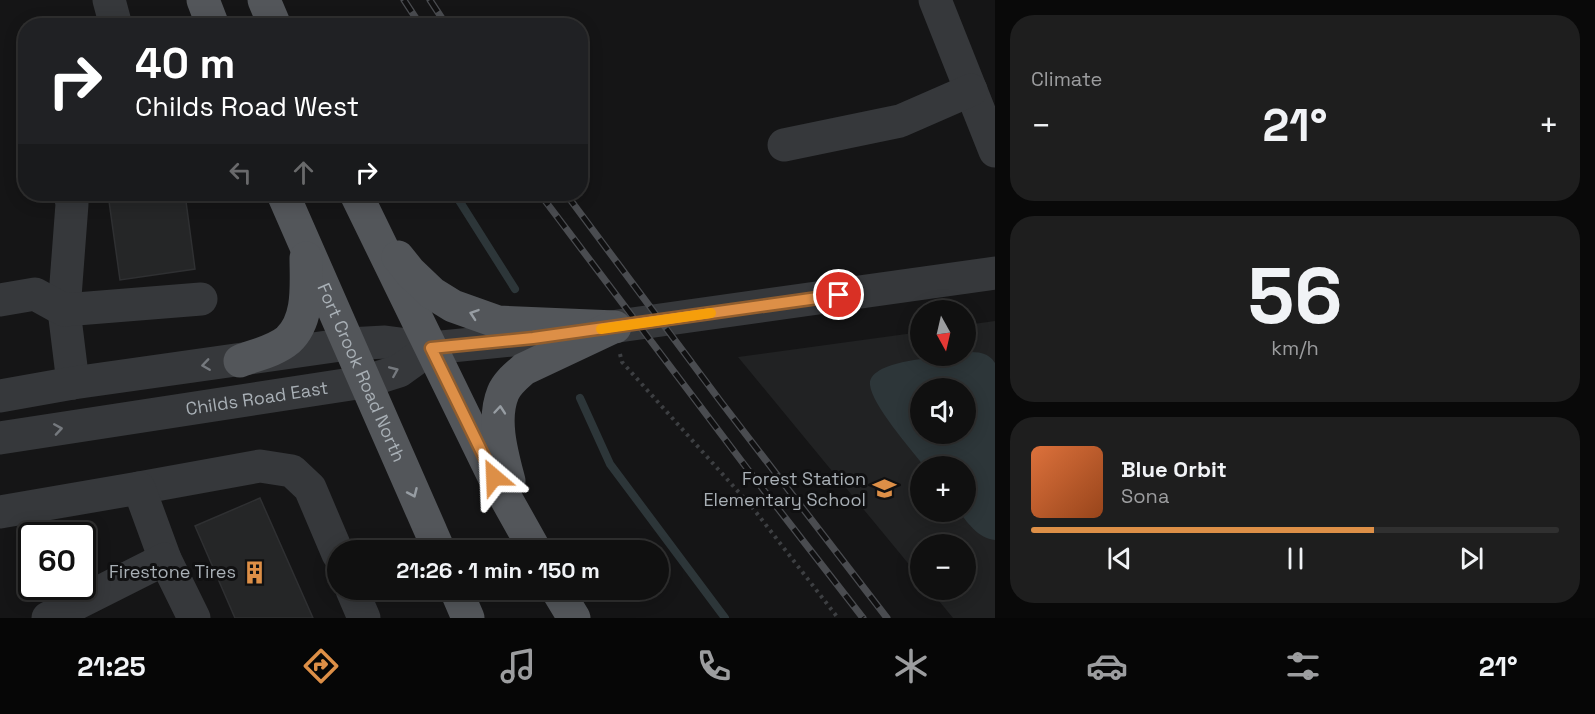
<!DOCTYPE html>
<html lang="en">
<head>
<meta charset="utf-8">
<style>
  body { margin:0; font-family:"Space Grotesk",sans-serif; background:#1e1e1e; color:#f1f3f6; height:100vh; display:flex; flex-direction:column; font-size:22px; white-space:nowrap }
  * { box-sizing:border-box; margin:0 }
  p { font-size:20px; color:#9c9d9f }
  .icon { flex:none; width:33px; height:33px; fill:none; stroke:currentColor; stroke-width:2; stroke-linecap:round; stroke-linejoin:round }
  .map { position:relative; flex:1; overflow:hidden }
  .drawer { display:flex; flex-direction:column; gap:15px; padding:15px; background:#090909; width:600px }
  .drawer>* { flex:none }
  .hud { position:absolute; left:18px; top:18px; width:570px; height:183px; border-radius:24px; box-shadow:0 3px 15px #0003,0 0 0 2px #303030; background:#202124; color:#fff; overflow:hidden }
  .needle { width:39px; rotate:172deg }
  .tools { position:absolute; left:910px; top:300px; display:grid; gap:12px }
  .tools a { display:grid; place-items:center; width:66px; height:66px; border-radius:50%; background:#101010; box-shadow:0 3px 15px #0003,0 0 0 2px #303030; font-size:30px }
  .speed { position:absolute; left:18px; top:522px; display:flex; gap:12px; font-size:30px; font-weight:700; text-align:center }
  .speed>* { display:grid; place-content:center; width:78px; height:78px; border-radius:50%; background:#101010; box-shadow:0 3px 15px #0003,0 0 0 2px #303030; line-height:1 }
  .speed .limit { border:3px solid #111; border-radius:9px; background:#fff; color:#111 }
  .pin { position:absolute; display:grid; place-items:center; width:51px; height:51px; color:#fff; margin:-26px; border:3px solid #fff; border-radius:50%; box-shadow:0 2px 6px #0007 }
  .me { position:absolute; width:66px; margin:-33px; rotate:334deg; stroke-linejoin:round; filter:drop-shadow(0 0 4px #0008) }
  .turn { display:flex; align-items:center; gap:21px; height:126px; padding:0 18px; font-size:27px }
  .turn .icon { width:78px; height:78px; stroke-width:2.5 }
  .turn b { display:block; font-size:42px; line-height:51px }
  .lanes { display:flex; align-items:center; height:57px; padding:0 18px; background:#0003; justify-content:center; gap:30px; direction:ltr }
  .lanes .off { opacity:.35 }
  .big { font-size:45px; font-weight:700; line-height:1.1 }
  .drawer .tile { flex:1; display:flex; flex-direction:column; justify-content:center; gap:9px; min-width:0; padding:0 21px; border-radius:24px; background:#1e1e1e }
  .drawer .dial { align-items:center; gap:0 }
  .dial b { font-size:78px; line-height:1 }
  .song { display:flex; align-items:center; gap:18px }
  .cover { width:72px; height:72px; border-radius:9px; background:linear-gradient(135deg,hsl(20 70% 55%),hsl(20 70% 35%)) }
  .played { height:6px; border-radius:3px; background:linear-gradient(90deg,#dd8f47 65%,#303030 65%) }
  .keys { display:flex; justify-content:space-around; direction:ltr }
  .heat { display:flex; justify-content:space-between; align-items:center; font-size:33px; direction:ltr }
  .trip { position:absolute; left:327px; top:540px; width:342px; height:60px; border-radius:30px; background:#101010; box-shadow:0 3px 15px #0003,0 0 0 2px #303030; font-weight:700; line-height:60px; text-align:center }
  .tab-bar { display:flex; height:96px; justify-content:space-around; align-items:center; background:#060606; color:#9c9d9f }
  .tab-bar .icon { width:42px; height:42px }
  .tab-bar .selected { color:#dd8f47 }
  .tab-bar b { font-size:27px; color:#f1f3f6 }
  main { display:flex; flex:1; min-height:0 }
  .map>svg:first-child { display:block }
  .built { fill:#212223; fill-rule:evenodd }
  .water { fill:#2d3639; fill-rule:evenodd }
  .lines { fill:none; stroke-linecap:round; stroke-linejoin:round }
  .stream { stroke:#2d3639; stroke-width:8 }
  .building { fill:#252627; stroke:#2f3032; stroke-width:1.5 }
  .path { stroke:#3d3f42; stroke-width:4; stroke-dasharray:3 4.5; stroke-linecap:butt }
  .minor { stroke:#36383b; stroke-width:33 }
  .major { stroke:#53565a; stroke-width:33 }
  .rail-casing { stroke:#4a4c50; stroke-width:7 }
  .rail { stroke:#101011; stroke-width:4.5; stroke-dasharray:14; stroke-linecap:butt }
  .oneway { stroke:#979da3 }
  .oneway2 { stroke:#75797e }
  .route-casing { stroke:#905d2e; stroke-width:15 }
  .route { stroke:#dd8f47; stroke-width:10 }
  .slow { stroke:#f59e0b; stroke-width:10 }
  .labels { text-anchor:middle; stroke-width:6; stroke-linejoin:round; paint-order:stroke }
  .street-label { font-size:18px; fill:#a8afb5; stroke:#101011 }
  .poi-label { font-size:18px; fill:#a8afb5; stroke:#101011; text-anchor:end }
</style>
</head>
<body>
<main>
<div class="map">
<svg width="995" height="618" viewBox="0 0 995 618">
  <rect width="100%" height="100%" fill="#151516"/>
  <!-- built -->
  <path class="built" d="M995,321V618H953L930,590H966V544H921V579L738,357L921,332V356H966V325ZM921,388H966V434H921ZM921,466H966V512H921Z"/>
  <!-- water -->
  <path class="water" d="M966,352C979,352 988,352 995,363V540C978,538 969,524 959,512H966V466H924C911,449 872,405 870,385C867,359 948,356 966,356ZM921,388H966V434H921Z"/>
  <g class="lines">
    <!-- stream -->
    <g class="stream">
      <polyline points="455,194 515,289"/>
      <polyline points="580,398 610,464 725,618"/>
    </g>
  </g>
  <!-- building -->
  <g class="building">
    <polygon points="108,194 185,194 195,269 120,280"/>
    <polygon points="260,498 313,618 235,618 195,526"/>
  </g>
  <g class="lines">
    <!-- path -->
    <polyline class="path" points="620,354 622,362 752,507 838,618"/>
    <!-- minor -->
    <g class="minor">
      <polyline points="109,0 116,26"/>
      <polyline points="935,0 995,151"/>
      <polyline points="784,145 900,121 971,90"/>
      <polyline points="70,194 72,204 64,310 73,383"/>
      <polyline points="0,300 35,294 64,310 201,299"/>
      <polyline points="0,396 73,383 348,344 385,342 431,348 533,338 995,273"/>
      <path id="s1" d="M0,438L364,382L399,371L431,348"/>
      <polyline points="139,488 260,466 292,471 310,488 338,554"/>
      <polyline points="0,512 139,488 165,559 194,618"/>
      <polyline points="352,590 364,618"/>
      <polyline points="48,618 165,559"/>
    </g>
    <!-- major -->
    <g class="major">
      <polyline points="203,0 213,26"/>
      <polyline points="264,0 275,26"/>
      <path id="s2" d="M283,194L439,550"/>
      <polyline points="356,194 494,477 535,550"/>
      <polyline points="398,257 410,272 432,293 453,306 498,322 615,327"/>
      <path d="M240,361C255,355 275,351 288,340C310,320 306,284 306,258"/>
      <path d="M509,481C502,454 492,420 503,393C507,383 516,376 524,369L609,329"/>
      <polyline points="456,590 468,618"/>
      <polyline points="557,590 574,618"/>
    </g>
    <defs>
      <g id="rail">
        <polyline points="404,0 421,26"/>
        <polyline points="430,0 447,26"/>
        <polyline points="540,194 752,475 863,618"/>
        <polyline points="566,194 721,402 887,618"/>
      </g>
    </defs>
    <!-- rail casing -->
    <use href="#rail" class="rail-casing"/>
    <!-- rail -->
    <use href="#rail" class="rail"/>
  </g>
  <!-- one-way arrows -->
  <defs><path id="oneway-chevron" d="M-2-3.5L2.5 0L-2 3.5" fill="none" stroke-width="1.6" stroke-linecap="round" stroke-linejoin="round" transform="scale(1.5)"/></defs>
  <g class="oneway">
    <use href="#oneway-chevron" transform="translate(474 314) rotate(-161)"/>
    <use href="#oneway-chevron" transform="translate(500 410) rotate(-85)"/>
    <use href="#oneway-chevron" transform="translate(413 493) rotate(66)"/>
  </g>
  <g class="oneway2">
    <use href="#oneway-chevron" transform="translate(206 365) rotate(172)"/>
    <use href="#oneway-chevron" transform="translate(394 371) rotate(-23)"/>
    <use href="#oneway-chevron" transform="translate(58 429) rotate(-9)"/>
  </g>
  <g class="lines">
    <defs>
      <polyline id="route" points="494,477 431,348 533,338 839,295"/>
    </defs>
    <!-- route casing -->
    <use href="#route" class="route-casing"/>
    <!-- route -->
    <use href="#route" class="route"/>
    <!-- slow -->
    <polyline class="slow" points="601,329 711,313"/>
  </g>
  <!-- icons -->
  <defs>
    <symbol id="school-bare" viewBox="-9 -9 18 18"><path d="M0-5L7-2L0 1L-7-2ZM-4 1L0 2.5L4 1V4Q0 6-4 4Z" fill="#dd8f47" stroke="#101011" stroke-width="2.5" paint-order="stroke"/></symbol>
    <symbol id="building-bare" viewBox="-9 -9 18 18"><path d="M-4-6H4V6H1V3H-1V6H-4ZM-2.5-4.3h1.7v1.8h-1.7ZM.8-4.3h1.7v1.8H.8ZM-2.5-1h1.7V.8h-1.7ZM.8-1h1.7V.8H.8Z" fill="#dd8f47" stroke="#101011" stroke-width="2.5" paint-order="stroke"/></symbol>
  </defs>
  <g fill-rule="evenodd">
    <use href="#school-bare" x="868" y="472" width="33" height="33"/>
    <use href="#building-bare" x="238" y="556" width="33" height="33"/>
  </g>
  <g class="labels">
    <!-- street labels -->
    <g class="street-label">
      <text dy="6" stroke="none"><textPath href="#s2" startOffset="195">Fort Crook Road North</textPath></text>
      <text dy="6" stroke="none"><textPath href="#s1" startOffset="260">Childs Road East</textPath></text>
    </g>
    <!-- poi labels -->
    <g class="poi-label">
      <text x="866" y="485">Forest Station<tspan x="866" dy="21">Elementary School</tspan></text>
      <text x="236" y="578">Firestone Tires</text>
    </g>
  </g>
</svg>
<div class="tools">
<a><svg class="needle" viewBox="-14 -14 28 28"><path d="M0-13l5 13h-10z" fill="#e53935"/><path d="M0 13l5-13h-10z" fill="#9c9d9f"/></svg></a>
<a><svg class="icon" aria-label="sound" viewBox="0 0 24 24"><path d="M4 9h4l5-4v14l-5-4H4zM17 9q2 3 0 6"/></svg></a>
<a>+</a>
<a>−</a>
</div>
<div class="speed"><div class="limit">60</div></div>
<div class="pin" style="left:839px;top:295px;background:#d93025"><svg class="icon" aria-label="arrive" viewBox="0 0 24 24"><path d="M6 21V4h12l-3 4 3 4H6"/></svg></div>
<svg class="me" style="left:494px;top:477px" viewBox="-20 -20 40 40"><path d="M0-17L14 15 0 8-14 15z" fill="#dd8f47" stroke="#fff" stroke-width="4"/></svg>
<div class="trip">21:26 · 1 min · 150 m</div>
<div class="hud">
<div class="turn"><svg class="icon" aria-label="right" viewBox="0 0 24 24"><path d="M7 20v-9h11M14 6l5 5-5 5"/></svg><div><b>40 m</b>Childs Road West</div></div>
<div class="lanes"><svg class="icon off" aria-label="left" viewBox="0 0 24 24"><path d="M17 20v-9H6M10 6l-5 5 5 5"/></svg><svg class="icon off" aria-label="ahead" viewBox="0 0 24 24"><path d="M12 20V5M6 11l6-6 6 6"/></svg><svg class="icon" aria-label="right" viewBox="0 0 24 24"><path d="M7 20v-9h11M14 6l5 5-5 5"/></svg></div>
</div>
</div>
<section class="drawer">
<div class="tile"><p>Climate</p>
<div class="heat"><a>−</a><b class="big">21°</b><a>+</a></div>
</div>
<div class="tile dial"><b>56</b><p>km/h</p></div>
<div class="tile">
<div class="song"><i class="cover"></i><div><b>Blue Orbit</b><p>Sona</p></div></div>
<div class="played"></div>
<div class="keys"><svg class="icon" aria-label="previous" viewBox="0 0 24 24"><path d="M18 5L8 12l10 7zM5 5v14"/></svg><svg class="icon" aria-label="pause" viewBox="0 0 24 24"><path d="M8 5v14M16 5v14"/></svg><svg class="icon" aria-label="next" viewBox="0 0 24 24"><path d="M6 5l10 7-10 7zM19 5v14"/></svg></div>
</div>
</section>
</main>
<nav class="tab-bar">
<b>21:25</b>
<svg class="icon selected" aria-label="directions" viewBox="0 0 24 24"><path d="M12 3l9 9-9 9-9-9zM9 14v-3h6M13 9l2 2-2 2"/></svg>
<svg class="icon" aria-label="music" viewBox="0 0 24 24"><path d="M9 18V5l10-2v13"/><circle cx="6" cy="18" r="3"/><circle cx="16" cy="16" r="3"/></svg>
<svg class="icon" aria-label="phone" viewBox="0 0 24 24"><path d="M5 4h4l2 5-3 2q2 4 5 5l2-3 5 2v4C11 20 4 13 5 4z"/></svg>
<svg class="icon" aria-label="climate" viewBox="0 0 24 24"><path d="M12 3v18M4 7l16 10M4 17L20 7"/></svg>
<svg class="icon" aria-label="car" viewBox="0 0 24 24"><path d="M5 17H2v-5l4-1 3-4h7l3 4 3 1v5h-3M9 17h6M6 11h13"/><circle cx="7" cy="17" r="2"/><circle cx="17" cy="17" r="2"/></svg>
<svg class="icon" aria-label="filters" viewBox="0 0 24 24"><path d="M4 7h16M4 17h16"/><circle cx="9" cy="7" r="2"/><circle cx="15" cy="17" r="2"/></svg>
<b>21°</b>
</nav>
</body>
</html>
